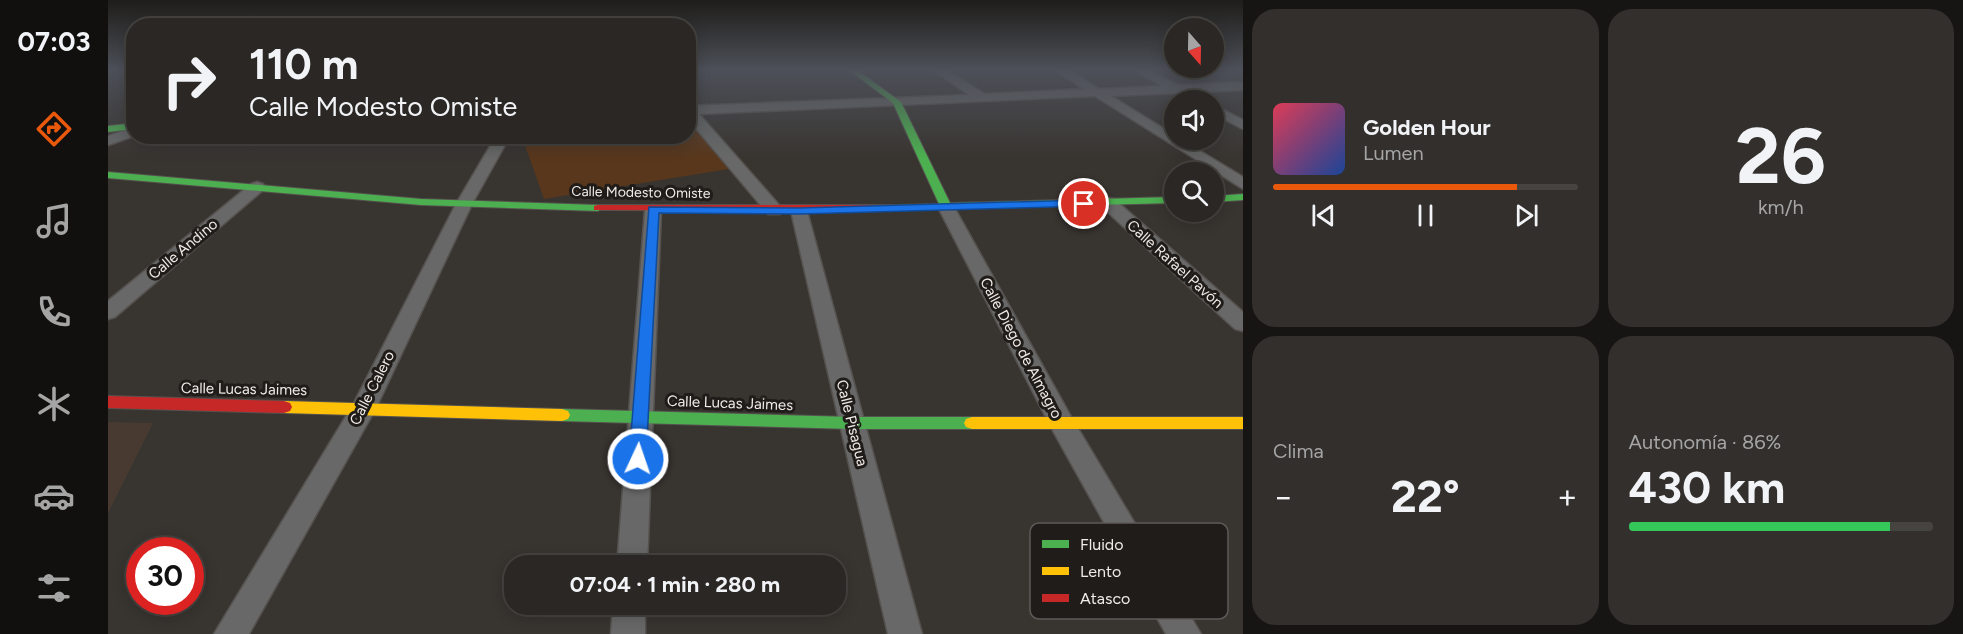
<!DOCTYPE html>
<html lang="es">
<head>
<meta charset="utf-8">
<style>
  body { margin:0; font-family:Figtree,sans-serif; background:#322f2c; color:#f1f3f6; height:100vh; display:flex; flex-direction:column; font-size:22px; white-space:nowrap }
  * { box-sizing:border-box; margin:0 }
  p { font-size:20px; color:#a5a5a6 }
  .icon { flex:none; width:33px; height:33px; fill:none; stroke:currentColor; stroke-width:2; stroke-linecap:round; stroke-linejoin:round }
  .map { position:relative; flex:1; overflow:hidden }
  .sheet { display:flex; flex-direction:column; gap:9px; padding:9px; background:#171514; width:720px }
  .sheet>* { flex:none }
  .guide { position:absolute; left:18px; top:18px; width:570px; height:126px; border-radius:24px; box-shadow:0 3px 15px #0003,0 0 0 2px #464441; background:#2a2724; color:#f1f3f6; overflow:hidden }
  .needle { width:39px; rotate:160deg }
  .fabs { position:absolute; left:1056px; top:18px; display:grid; gap:12px }
  .fabs a { display:grid; place-items:center; width:60px; height:60px; border-radius:50%; background:#2a2724; box-shadow:0 3px 15px #0003,0 0 0 2px #464441; font-size:30px }
  .speed { position:absolute; left:18px; top:537px; display:flex; gap:12px; font-size:30px; font-weight:700; text-align:center }
  .speed>* { display:grid; place-content:center; width:78px; height:78px; border-radius:50%; background:#2a2724; box-shadow:0 3px 15px #0003,0 0 0 2px #464441; line-height:1 }
  .speed .limit { border:9px solid #d22; background:#fff; color:#111 }
  .pin { position:absolute; display:grid; place-items:center; width:51px; height:51px; color:#fff; margin:-26px; border:3px solid #fff; border-radius:50%; box-shadow:0 2px 6px #0007 }
  .me { position:absolute; width:66px; margin:-33px; rotate:3deg; stroke-linejoin:round; filter:drop-shadow(0 0 4px #0008) }
  .turn { display:flex; align-items:center; gap:21px; height:126px; padding:0 24px; font-size:27px }
  .turn .icon { width:78px; height:78px; stroke-width:2.5 }
  .turn b { display:block; font-size:42px; line-height:51px }
  .big { font-size:45px; font-weight:700; line-height:1.1 }
  .sheet .card { flex:1; display:flex; flex-direction:column; justify-content:center; gap:9px; min-width:0; padding:0 21px; border-radius:24px; background:#322f2c }
  .sheet .dial { align-items:center; gap:0 }
  .dial b { font-size:78px; line-height:1 }
  .song { display:flex; align-items:center; gap:18px }
  .cover { width:72px; height:72px; border-radius:9px; background:linear-gradient(135deg,hsl(350 70% 55%),hsl(220 70% 35%)) }
  .played { height:6px; border-radius:3px; background:linear-gradient(90deg,#ea580c 80%,#464441 80%) }
  .keys { display:flex; justify-content:space-around; direction:ltr }
  .heat { display:flex; justify-content:space-between; align-items:center; font-size:33px; direction:ltr }
  .charge { height:9px; border-radius:4px; background:linear-gradient(90deg,#34c759 86%,#464441 0) }
  .sheet .tiles { flex:1; display:grid; gap:9px; grid-template-columns:repeat(2,1fr) }
  .trip { position:absolute; left:396px; top:555px; width:342px; height:60px; border-radius:24px; background:#2a2724; box-shadow:0 3px 15px #0003,0 0 0 2px #464441; font-weight:700; line-height:60px; text-align:center }
  main { display:flex; flex:1; min-height:0 }
  .dock { display:flex; flex-direction:column; width:108px; justify-content:space-around; align-items:center; background:#11100e; color:#a5a5a6 }
  .dock .icon { width:42px; height:42px }
  .dock .current { color:#ea580c }
  .dock b { font-size:27px; color:#f1f3f6 }
  .map>svg:first-child { display:block }
  .built { fill:#483a31 }
  .green { fill:#58371c }
  .lines { fill:none; stroke-linecap:round; stroke-linejoin:round }
  .street-casing { stroke:#55514e; stroke-width:3 }
  .fast-casing { stroke:#55514e; stroke-width:2 }
  .slow-casing { stroke:#55514e; stroke-width:2 }
  .jam-casing { stroke:#55514e; stroke-width:2 }
  .street { fill:#676867; fill-rule:evenodd }
  .fast { fill:#4caf50; fill-rule:evenodd }
  .slow { fill:#ffc107; fill-rule:evenodd }
  .jam { fill:#c62828; fill-rule:evenodd }
  .route { fill:#1a73e8; stroke:#114b97; stroke-width:1.5 }
  .labels { text-anchor:middle; stroke-width:6; stroke-linejoin:round; paint-order:stroke }
  .far-street-label { font-size:14px; fill:#f1ebe7; stroke:#201c19 }
  .street-label { font-size:15px; fill:#f1ebe7; stroke:#201c19 }
  .key { fill:#201c19; stroke:#5f5a57; stroke-width:1.5 }
  .key-label { font-size:16px; fill:#f1ebe7 }
</style>
</head>
<body>
<main>
<nav class="dock">
<b>07:03</b>
<svg class="icon current" aria-label="directions" viewBox="0 0 24 24"><path d="M12 3l9 9-9 9-9-9zM9 14v-3h6M13 9l2 2-2 2"/></svg>
<svg class="icon" aria-label="music" viewBox="0 0 24 24"><path d="M9 18V5l10-2v13"/><circle cx="6" cy="18" r="3"/><circle cx="16" cy="16" r="3"/></svg>
<svg class="icon" aria-label="phone" viewBox="0 0 24 24"><path d="M5 4h4l2 5-3 2q2 4 5 5l2-3 5 2v4C11 20 4 13 5 4z"/></svg>
<svg class="icon" aria-label="climate" viewBox="0 0 24 24"><path d="M12 3v18M4 7l16 10M4 17L20 7"/></svg>
<svg class="icon" aria-label="car" viewBox="0 0 24 24"><path d="M5 17H2v-5l4-1 3-4h7l3 4 3 1v5h-3M9 17h6M6 11h13"/><circle cx="7" cy="17" r="2"/><circle cx="17" cy="17" r="2"/></svg>
<svg class="icon" aria-label="filters" viewBox="0 0 24 24"><path d="M4 7h16M4 17h16"/><circle cx="9" cy="7" r="2"/><circle cx="15" cy="17" r="2"/></svg>
</nav>
<div class="map">
<svg width="1135" height="634" viewBox="0 0 1135 634">
  <rect width="100%" height="100%" fill="#383430"/>
  <!-- built -->
  <polygon class="built" points="0,422 45,423 0,513"/>
  <!-- green -->
  <polygon class="green" points="581,121 621,169 436,199 414,137 580,136"/>
  <g class="lines">
    <defs>
      <g id="street">
        <polygon points="825,70 838,70 877,94 976,89 947,70 961,70 991,89 1054,86 1026,70 1040,70 1070,85 1135,82 1135,90 1003,96 1066,135 1066,140 1074,140 1135,177 1135,189 987,96 591,114 672,206 674,210 672,214 660,214 580,119 580,106 861,95"/>
        <polygon points="1106,105 1135,120 1135,129 1106,114"/>
        <polygon points="26,127 26,136 0,145 0,136"/>
        <polygon points="388,136 402,136 364,204 268,408 141,634 106,634 246,403 348,204"/>
        <polygon points="149,182 155,184 157,187 155,190 7,317 0,319 0,301 143,184"/>
        <polygon points="1000,198 1006,199 1135,312 1135,331 1127,329 994,207 992,203 994,199"/>
        <polygon points="838,202 846,207 962,415 1093,634 1058,634 944,429 830,207"/>
        <polygon points="545,205 553,210 539,566 509,566 537,210"/>
        <polygon points="691,206 699,211 814,634 780,634 683,211"/>
        <polygon points="505,604 537,604 537,634 503,634"/>
      </g>
      <g id="fast">
        <polygon points="741,70 749,70 793,102 842,203 1066,197 1066,203 786,210 785,208 790,205 831,204 785,103"/>
        <polygon points="26,123 26,129 0,132 0,126"/>
        <polygon points="0,172 313,199 490,205 495,208 490,211 313,205 0,178"/>
        <polygon points="1135,194 1135,200 1106,202 1106,196"/>
        <polygon points="454,409 744,417 864,417 870,419 872,423 870,427 864,429 744,429 454,421 448,419 446,415 448,411"/>
      </g>
      <g id="slow">
        <polygon points="176,401 454,409 460,411 462,415 460,419 454,421 176,413 170,411 168,407 170,403"/>
        <polygon points="864,417 1135,417 1135,429 864,429 858,427 856,423 858,419"/>
      </g>
      <g id="jam">
        <polygon points="490,205 790,205 795,208 790,211 486,210 486,206"/>
        <polygon points="0,396 176,401 182,403 184,407 182,411 176,413 0,408"/>
      </g>
    </defs>
    <!-- street casing -->
    <use href="#street" class="street-casing"/>
    <!-- fast casing -->
    <use href="#fast" class="fast-casing"/>
    <!-- slow casing -->
    <use href="#slow" class="slow-casing"/>
    <!-- jam casing -->
    <use href="#jam" class="jam-casing"/>
    <!-- street -->
    <use href="#street" class="street"/>
    <!-- fast -->
    <use href="#fast" class="fast"/>
    <!-- slow -->
    <use href="#slow" class="slow"/>
    <!-- jam -->
    <use href="#jam" class="jam"/>
  </g>
  <!-- sky -->
  <linearGradient id="sky" x2="0" y2="1"><stop stop-color="#1f1d1a"/><stop offset="0.44" stop-color="#4d5059"/><stop offset="1" stop-color="#4d5059" stop-opacity="0"/></linearGradient>
  <rect width="1135" height="158" fill="url(#sky)"/>
  <!-- route -->
  <polygon class="route" points="976,200 980,201 980,206 691,214 551,213 538,459 536,464 524,464 521,459 541,207 691,208"/>
  <g class="labels">
    <!-- far-street labels -->
    <g class="far-street-label">
      <text transform="translate(533 192) rotate(1)" y="5">Calle Modesto Omiste</text>
    </g>
    <!-- street labels -->
    <g class="street-label">
      <text transform="translate(75 249) rotate(-40)" y="5">Calle Andino</text>
      <text transform="translate(1067 264) rotate(42)" y="5">Calle Rafael Pavón</text>
      <text transform="translate(913 348) rotate(62)" y="5">Calle Diego de Almagro</text>
      <text transform="translate(264 388) rotate(-63)" y="5">Calle Calero</text>
      <text transform="translate(136 389) rotate(1)" y="5">Calle Lucas Jaimes</text>
      <text transform="translate(622 403) rotate(2)" y="5">Calle Lucas Jaimes</text>
      <text transform="translate(744 423) rotate(76)" y="5">Calle Pisagua</text>
    </g>
  </g>
  <!-- legend -->
  <rect x="922" y="523" width="198" height="96" rx="9" class="key"/>
  <rect x="934" y="540" width="27" height="8" fill="#4caf50"/>
  <rect x="934" y="567" width="27" height="8" fill="#ffc107"/>
  <rect x="934" y="594" width="27" height="8" fill="#c62828"/>
  <g class="key-label">
    <text x="972" y="550">Fluido</text>
    <text x="972" y="577">Lento</text>
    <text x="972" y="604">Atasco</text>
  </g>
</svg>
<div class="fabs">
<a><svg class="needle" viewBox="-14 -14 28 28"><path d="M0-13l5 13h-10z" fill="#e53935"/><path d="M0 13l5-13h-10z" fill="#a5a5a6"/></svg></a>
<a><svg class="icon" aria-label="sound" viewBox="0 0 24 24"><path d="M4 9h4l5-4v14l-5-4H4zM17 9q2 3 0 6"/></svg></a>
<a><svg class="icon" aria-label="search" viewBox="0 0 24 24"><circle cx="10" cy="10" r="6"/><path d="M15 15l6 6"/></svg></a>
</div>
<div class="speed"><div class="limit">30</div></div>
<div class="pin" style="left:976px;top:204px;background:#d93025"><svg class="icon" aria-label="arrive" viewBox="0 0 24 24"><path d="M6 21V4h12l-3 4 3 4H6"/></svg></div>
<svg class="me" style="left:530px;top:459px" viewBox="-20 -20 40 40"><circle r="17" fill="#1a73e8" stroke="#fff" stroke-width="3"/><path d="M0-11L8 9 0 5-8 9z" fill="#fff"/></svg>
<div class="trip">07:04 · 1 min · 280 m</div>
<div class="guide">
<div class="turn"><svg class="icon" aria-label="right" viewBox="0 0 24 24"><path d="M7 20v-9h11M14 6l5 5-5 5"/></svg><div><b>110 m</b>Calle Modesto Omiste</div></div>
</div>
</div>
<section class="sheet">
<div class="tiles">
<div class="card">
<div class="song"><i class="cover"></i><div><b>Golden Hour</b><p>Lumen</p></div></div>
<div class="played"></div>
<div class="keys"><svg class="icon" aria-label="previous" viewBox="0 0 24 24"><path d="M18 5L8 12l10 7zM5 5v14"/></svg><svg class="icon" aria-label="pause" viewBox="0 0 24 24"><path d="M8 5v14M16 5v14"/></svg><svg class="icon" aria-label="next" viewBox="0 0 24 24"><path d="M6 5l10 7-10 7zM19 5v14"/></svg></div>
</div>
<div class="card dial"><b>26</b><p>km/h</p></div>
<div class="card"><p>Clima</p>
<div class="heat"><a>−</a><b class="big">22°</b><a>+</a></div>
</div>
<div class="card"><p>Autonomía · 86%</p><b class="big">430 km</b><div class="charge"></div></div>
</div>
</section>
</main>
</body>
</html>
